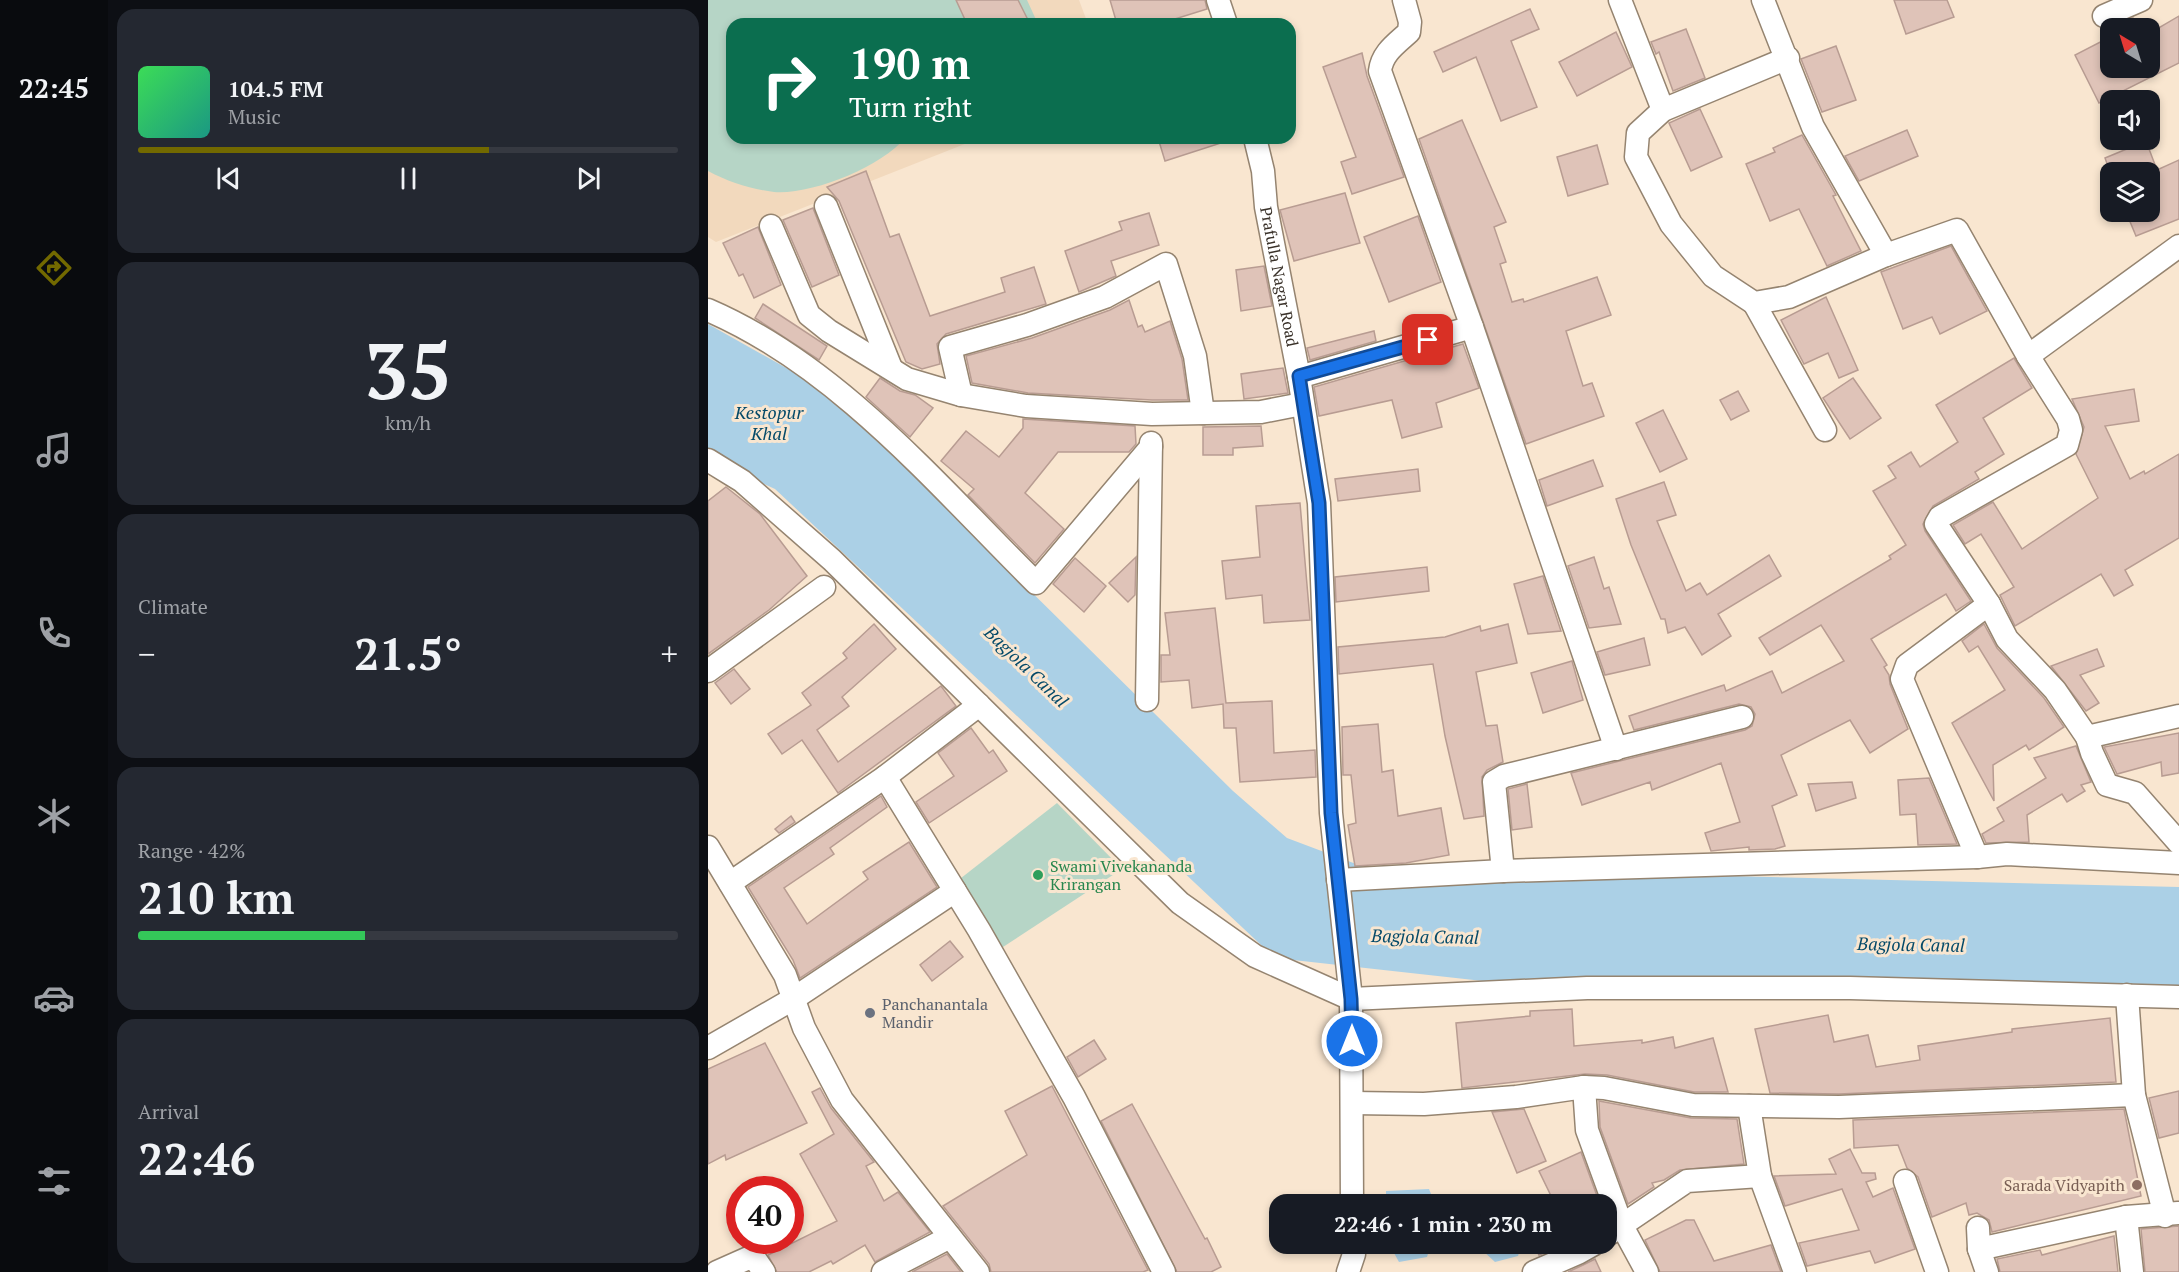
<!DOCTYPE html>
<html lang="en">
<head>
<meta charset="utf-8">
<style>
  body { margin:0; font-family:"PT Serif",serif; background:#242831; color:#f1f3f6; height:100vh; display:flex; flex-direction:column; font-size:22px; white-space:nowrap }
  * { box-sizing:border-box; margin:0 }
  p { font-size:20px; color:#9ea1a6 }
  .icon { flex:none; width:33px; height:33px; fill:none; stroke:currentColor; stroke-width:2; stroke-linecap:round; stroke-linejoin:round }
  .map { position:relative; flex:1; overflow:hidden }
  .details { display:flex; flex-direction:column; gap:9px; padding:9px; background:#0d0f14; width:600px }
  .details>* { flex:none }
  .banner { position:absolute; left:18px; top:18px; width:570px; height:126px; border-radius:18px; box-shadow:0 3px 9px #0003; background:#0b6e4f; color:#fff; overflow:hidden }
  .needle { width:39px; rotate:322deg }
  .buttons { position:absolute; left:1392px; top:18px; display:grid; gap:12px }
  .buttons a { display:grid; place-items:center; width:60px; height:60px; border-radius:12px; background:#171b24; box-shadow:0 3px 9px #0003; font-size:30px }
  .speed { position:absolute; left:18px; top:1176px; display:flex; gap:12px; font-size:30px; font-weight:700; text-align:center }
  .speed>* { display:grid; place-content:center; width:78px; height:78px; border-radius:50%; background:#171b24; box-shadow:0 3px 9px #0003; line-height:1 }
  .speed .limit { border:9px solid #d22; background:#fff; color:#111 }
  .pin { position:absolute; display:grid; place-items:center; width:51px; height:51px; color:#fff; margin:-26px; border-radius:12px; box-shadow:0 3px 9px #0006 }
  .me { position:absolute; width:66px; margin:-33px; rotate:0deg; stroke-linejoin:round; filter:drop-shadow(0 0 4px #0008) }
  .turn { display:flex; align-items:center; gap:21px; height:126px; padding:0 24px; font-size:27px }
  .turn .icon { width:78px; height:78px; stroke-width:2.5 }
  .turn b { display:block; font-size:42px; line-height:51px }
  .big { font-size:45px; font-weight:700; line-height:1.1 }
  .details .card { flex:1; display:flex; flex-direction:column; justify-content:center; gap:9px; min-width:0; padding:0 21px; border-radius:18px; background:#242831 }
  .details .dial { align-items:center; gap:0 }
  .dial b { font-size:78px; line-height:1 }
  .song { display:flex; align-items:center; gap:18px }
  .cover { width:72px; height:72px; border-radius:9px; background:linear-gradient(135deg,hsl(130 70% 55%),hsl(170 70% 35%)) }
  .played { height:6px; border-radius:3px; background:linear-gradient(90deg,#726900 65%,#363941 65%) }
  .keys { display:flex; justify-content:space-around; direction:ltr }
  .heat { display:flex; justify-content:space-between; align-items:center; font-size:33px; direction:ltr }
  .charge { height:9px; border-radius:4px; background:linear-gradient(90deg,#34c759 42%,#363941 0) }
  .trip { position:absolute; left:561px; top:1194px; width:348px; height:60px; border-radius:18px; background:#171b24; box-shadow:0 3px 9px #0003; font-weight:700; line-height:60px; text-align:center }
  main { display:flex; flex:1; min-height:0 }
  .dock { display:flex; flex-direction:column; width:108px; justify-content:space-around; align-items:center; background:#090b0e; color:#9ea1a6 }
  .dock .icon { width:42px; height:42px }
  .dock .current { color:#726900 }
  .dock b { font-size:27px; color:#f1f3f6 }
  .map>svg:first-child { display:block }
  .built { fill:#f2d9bd }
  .green { fill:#b6d5c6 }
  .water { fill:#abd0e6 }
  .building { fill:#dfc3b8; stroke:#b89c92; stroke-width:1.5 }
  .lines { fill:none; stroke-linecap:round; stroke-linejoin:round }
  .minor-casing { stroke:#958470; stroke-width:25 }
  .minor { stroke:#fff; stroke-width:22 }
  .route-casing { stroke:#114b97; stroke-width:15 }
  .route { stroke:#1a73e8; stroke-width:10 }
  .leisure-dot { fill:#2e9e5b; stroke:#f9e6d0; stroke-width:2 }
  .worship-dot { fill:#6b7280; stroke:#f9e6d0; stroke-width:2 }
  .education-dot { fill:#8d6e63; stroke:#f9e6d0; stroke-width:2 }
  .labels { text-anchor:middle; stroke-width:6; stroke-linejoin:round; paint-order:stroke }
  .street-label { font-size:16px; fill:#3a322a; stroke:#f9e6d0 }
  .leisure-label { font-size:16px; fill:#27864d; stroke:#f9e6d0; text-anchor:start }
  .worship-label { font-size:16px; fill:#5b616d; stroke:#f9e6d0; text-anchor:start }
  .education-label { font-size:16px; fill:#785e54; stroke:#f9e6d0; text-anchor:end }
  .water-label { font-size:18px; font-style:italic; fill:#054a69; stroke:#f9e6d0 }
</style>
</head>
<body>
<main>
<nav class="dock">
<b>22:45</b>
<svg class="icon current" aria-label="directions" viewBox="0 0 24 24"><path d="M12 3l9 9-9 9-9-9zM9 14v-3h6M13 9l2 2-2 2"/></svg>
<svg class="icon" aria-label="music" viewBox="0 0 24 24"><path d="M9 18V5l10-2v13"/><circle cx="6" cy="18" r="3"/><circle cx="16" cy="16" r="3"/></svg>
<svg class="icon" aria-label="phone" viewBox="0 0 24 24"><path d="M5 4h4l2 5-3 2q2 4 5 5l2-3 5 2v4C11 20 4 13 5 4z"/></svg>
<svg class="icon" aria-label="climate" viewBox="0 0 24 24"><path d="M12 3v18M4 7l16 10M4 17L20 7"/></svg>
<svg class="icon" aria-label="car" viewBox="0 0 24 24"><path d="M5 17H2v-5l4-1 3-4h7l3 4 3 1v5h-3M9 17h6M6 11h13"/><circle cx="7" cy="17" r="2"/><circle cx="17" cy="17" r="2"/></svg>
<svg class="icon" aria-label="filters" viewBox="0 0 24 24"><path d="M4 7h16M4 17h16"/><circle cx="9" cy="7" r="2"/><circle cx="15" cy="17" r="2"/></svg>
</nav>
<section class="details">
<div class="card">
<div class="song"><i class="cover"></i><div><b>104.5 FM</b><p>Music</p></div></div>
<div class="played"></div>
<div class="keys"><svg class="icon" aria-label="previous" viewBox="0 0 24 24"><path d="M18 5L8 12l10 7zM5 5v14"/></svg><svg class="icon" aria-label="pause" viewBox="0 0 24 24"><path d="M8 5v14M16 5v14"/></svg><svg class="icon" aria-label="next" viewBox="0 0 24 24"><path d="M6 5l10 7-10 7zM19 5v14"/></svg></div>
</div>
<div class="card dial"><b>35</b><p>km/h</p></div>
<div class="card"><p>Climate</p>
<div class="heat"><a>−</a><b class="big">21.5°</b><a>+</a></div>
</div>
<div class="card"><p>Range · 42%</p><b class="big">210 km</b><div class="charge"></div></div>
<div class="card"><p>Arrival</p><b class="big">22:46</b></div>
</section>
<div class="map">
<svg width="1471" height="1272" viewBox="0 0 1471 1272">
  <rect width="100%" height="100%" fill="#f9e6d0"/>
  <!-- built -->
  <polygon class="built" points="0,0 371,0 380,24 24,24 24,138 272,138 8,242 0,237"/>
  <!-- green -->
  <g class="green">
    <path d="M0,0H319L330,24H24V138H197C173,167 104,195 66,192C42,189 21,182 0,171Z"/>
    <polygon points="349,803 414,869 295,947 248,882"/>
  </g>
  <!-- water -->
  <g class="water">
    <polygon points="0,324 121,392 525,791 579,838 656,867 1471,887 1471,999 802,984 567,958 67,489 0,458"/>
    <polygon points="721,1189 727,1204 678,1204 678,1191"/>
    <polygon points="681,1244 723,1244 719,1257 691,1262"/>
    <polygon points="772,1244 814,1244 810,1256 787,1262 774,1250"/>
  </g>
  <!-- building -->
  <g class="building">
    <polygon points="248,0 310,0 322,24 259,24"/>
    <polygon points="402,0 497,0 499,9 451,24 409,24"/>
    <polygon points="1186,0 1239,0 1246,17 1198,34"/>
    <polygon points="822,9 831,29 803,41 829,107 793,121 768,57 735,72 726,52"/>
    <polygon points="1471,16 1471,63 1391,103 1367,55 1402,37 1402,68 1442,68 1442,33"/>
    <polygon points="1425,18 1430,28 1401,28"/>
    <polygon points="978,29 997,78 965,91 951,52 948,54 943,42"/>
    <polygon points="908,32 924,67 869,96 851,62"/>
    <polygon points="1128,46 1148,100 1114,112 1093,59"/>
    <polygon points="654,53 659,76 696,177 644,194 633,162 648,157 615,67"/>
    <polygon points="992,109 1014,157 983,171 961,123"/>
    <polygon points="754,120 798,222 786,227 798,262 792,264 804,302 815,299 816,302 889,277 903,315 858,331 875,386 884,383 896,416 818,444 711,139"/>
    <polygon points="1199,130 1210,156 1151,181 1137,156"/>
    <polygon points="1094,135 1128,195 1125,196 1153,251 1119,266 1091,209 1062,221 1038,164 1067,152 1065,148"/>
    <polygon points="450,138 516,138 516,142 457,161"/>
    <polygon points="1438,141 1449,170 1471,160 1471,219 1428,236 1418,212 1442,212 1443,172 1402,172 1397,158"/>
    <polygon points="889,145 900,184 860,196 849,157"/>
    <polygon points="158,171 182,237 191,234 222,316 297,292 293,278 326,267 338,304 238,334 229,344 232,364 214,369 198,362 131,201 119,187"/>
    <polygon points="637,193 652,243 586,261 572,210"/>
    <polygon points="105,208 131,275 104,287 75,220"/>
    <polygon points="441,213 451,245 403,261 408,276 371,292 357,251 414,230 411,222"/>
    <polygon points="710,216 733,282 681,302 656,237"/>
    <polygon points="50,227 73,285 46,298 35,274 31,276 15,243"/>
    <polygon points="1243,246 1279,311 1232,334 1224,317 1195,329 1173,272"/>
    <polygon points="556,266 564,306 533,311 528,270"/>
    <polygon points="1118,297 1150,370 1131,378 1120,353 1096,364 1073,320"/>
    <polygon points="421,300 430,327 434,325 437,332 462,321 474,359 480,400 444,400 320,393 264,383 258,356 324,338 402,310"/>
    <polygon points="55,304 119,346 111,360 47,318"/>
    <polygon points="666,331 668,341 602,360 599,348"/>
    <polygon points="755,344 771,388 728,403 734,427 694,438 684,400 611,416 606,387"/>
    <polygon points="1306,358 1324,388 1275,418 1296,454 1267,472 1271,479 1225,506 1215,524 1217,531 1263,601 1248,611 1238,594 1163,639 1179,665 1176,667 1181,675 1182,684 1200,729 1162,753 1142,720 1073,755 1089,795 1064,806 1077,846 1067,849 1041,850 1041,847 1003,851 997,833 1032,822 1013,763 944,790 942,782 874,805 863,773 1037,730 1044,726 1047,714 1043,707 1031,704 926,730 921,716 1016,685 1018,691 1064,671 1074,693 1136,661 1113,625 1062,655 1051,638 1183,559 1181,556 1198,545 1165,491 1188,478 1180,466 1203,452 1212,467 1250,442 1228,405"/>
    <polygon points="575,368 580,393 536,399 533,374"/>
    <polygon points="172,378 192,391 207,395 225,408 202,437 158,397"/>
    <polygon points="1145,378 1173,418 1142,439 1115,398"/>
    <polygon points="1426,389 1431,421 1397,426 1422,479 1436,471 1437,474 1471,454 1471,538 1417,570 1425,585 1406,596 1393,574 1307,626 1292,595 1306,587 1273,534 1257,544 1245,525 1285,502 1314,549 1390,498 1368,454 1376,427 1364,399"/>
    <polygon points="1030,391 1041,411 1023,420 1012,400"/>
    <polygon points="955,410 979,459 952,472 928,423"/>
    <polygon points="315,419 427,426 428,444 421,452 350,452 317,493 356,529 327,563 260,495 266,489 233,461 258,431 291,457 315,428"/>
    <polygon points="553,426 555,446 525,448 525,455 495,455 495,427"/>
    <polygon points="885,460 895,486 839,506 831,480"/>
    <polygon points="710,469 712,491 630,501 627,479"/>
    <polygon points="956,482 968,515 949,521 978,591 992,583 999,595 1061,555 1073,576 1010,614 1023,636 994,655 977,627 960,633 957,619 953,619 923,545 908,499"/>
    <polygon points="18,487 52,514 99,576 61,610 0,654 0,501"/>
    <polygon points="592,503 602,620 556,623 554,595 518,599 514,561 552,557 548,506"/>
    <polygon points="428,557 427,595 420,602 401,583"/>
    <polygon points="886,557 896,589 901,587 913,624 881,628 860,566"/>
    <polygon points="367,558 398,586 376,612 345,584"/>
    <polygon points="719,567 721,591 628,602 627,577"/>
    <polygon points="835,576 853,631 820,634 806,584"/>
    <polygon points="507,608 518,703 564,701 566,753 607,750 608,777 532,782 528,728 516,728 515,704 484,708 481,680 453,682 453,655 462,655 457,613"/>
    <polygon points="166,624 188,649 134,697 141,706 109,730 130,762 233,686 248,706 130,793 94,740 74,754 60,734 103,705 94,693 139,658 135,653"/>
    <polygon points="800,624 809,663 768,672 778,726 789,725 795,762 779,770 774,777 776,816 756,819 737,736 725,664 631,674 630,647 737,637 772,626 773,631"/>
    <polygon points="1276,624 1289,648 1336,698 1356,727 1321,750 1318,745 1285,765 1286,801 1244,723 1297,690 1270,646 1261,652 1254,641"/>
    <polygon points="936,638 942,665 897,675 889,652"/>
    <polygon points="1389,649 1396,666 1372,675 1391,703 1378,711 1343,666"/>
    <polygon points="864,661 875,700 835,713 823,673"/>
    <polygon points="26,669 42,689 23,704 7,683"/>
    <polygon points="670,724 674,772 685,770 690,816 733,808 741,855 698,863 647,866 640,825 648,823 643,775 635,775 634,727"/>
    <polygon points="263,728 281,753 285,750 299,771 221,823 208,802 246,776 230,753"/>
    <polygon points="1471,733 1471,773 1454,776 1453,762 1409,774 1396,747"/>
    <polygon points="1368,746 1383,782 1373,785 1377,791 1359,802 1354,794 1319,815 1321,842 1278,843 1274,834 1296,821 1289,808 1338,778 1326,758"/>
    <polygon points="1221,778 1249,844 1210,845 1208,814 1192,815 1190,780"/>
    <polygon points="1144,782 1148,798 1108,811 1100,784"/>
    <polygon points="819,784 824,827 804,830 800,789"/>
    <polygon points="173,796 179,807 122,848 126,854 76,888 99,924 160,879 155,872 201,842 229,887 92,978 85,960 40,887"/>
    <polygon points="83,816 87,822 71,833 67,829"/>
    <polygon points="242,941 255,957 224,981 212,965"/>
    <polygon points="864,1009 866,1046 934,1040 934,1043 965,1037 967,1048 1005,1038 1020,1092 986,1092 899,1075 877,1074 754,1088 748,1023 822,1016 822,1011"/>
    <polygon points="1120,1015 1126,1042 1160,1035 1168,1067 1212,1060 1210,1046 1304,1032 1304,1029 1402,1018 1408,1082 1131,1094 1062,1093 1047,1029"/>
    <polygon points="386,1040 398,1059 370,1077 359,1057"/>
    <polygon points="57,1043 99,1123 18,1160 17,1155 0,1164 0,1069"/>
    <polygon points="344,1086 440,1270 435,1272 283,1272 281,1264 235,1206 319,1155 297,1111"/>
    <polygon points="112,1088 123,1108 166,1162 158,1166 176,1201 190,1192 222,1232 167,1262 157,1245 125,1264 123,1261 101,1272 69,1272 60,1255 129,1221 92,1154 126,1134 104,1092"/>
    <polygon points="1471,1091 1471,1133 1451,1138 1441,1098"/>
    <polygon points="891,1101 983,1118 1029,1119 1036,1164 972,1170 956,1180 944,1183 946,1187 920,1204 892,1127"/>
    <polygon points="424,1104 497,1239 499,1238 513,1267 503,1272 469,1272 393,1121"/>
    <polygon points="816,1109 838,1161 809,1173 784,1112"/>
    <polygon points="1416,1109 1433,1196 1284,1232 1281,1220 1269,1213 1261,1215 1258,1203 1224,1217 1210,1177 1199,1168 1190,1145 1146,1148 1145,1120"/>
    <polygon points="1142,1149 1154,1173 1167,1173 1168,1179 1158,1182 1165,1197 1185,1188 1207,1249 1167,1263 1162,1251 1099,1266 1091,1243 1151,1230 1134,1189 1077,1206 1066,1176 1128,1174 1121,1159"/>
    <polygon points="873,1152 892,1204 847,1204 831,1171"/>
    <polygon points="978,1220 986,1220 1006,1261 1063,1245 1073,1272 952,1272 937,1240"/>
    <polygon points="1471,1226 1471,1272 1437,1272 1433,1229"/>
    <polygon points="1406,1236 1410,1272 1292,1272 1289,1259 1332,1250 1334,1255"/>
    <polygon points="825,1244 858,1244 831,1255"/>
    <polygon points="239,1254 253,1272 204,1272"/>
    <polygon points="887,1259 893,1272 860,1272 875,1265"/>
  </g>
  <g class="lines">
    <defs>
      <g id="minor">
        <polyline points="510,0 518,24"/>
        <path d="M696,0L702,22L701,32C688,44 674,53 672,71L764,327L908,749"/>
        <polyline points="912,0 955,110"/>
        <polyline points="1055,0 1105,127 1178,255 1249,230 1320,356 1360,419 1363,430 1359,445 1232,517 1228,524 1281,604 1299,639 1347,690 1379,737 1384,753 1399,785 1427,793 1471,843"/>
        <polyline points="1396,16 1433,0"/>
        <polyline points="1080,58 955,110 930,133 928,157 963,224 1005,276 1046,303 1081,297 1178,255"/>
        <path id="s1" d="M547,138L555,171L558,207L591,377L611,503L623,813L643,999L644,1204"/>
        <polyline points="118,206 183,368"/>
        <polyline points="63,226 101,315 121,331 199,379 253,395 318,406 444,414 553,412 594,404"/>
        <polyline points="1046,303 1117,430"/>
        <path d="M0,310C130,366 229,485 328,583L443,447"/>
        <polyline points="1320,356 1471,246"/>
        <polyline points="591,377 764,327"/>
        <polyline points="253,395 242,347 319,325 397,297 458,264 487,356 495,413"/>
        <polyline points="0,460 34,481 124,560 472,903 547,956 643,999 879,988 1142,988 1471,997"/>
        <polyline points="0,671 116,587"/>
        <polyline points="439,700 443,443"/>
        <polyline points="1379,737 1471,716"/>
        <polyline points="177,777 271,930 366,1097 456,1272"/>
        <polyline points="0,847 77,975 96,1028 134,1100 270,1272"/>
        <polyline points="1269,857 1194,679 1199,665 1281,604"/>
        <polyline points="795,871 786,782 796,776 1034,717"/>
        <polyline points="630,880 795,871 1269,857 1299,854 1471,863"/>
        <polyline points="22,883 177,777 271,705"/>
        <polyline points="1419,995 1426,1095 1457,1216"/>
        <polyline points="0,1048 85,999 247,891"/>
        <polyline points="876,1087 879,1130 914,1226 939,1272"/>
        <polyline points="644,1103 716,1104 808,1097 876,1087 896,1088 985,1105 1131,1107 1426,1095"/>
        <polyline points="1041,1106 1052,1176 1087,1272"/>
        <polyline points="1197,1181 1229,1272"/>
        <polyline points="1418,1217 1424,1272"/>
        <polyline points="1270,1228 1271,1249 1279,1272"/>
        <polyline points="898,1236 979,1181 1052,1176"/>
        <polyline points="1271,1249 1418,1217 1470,1213"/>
        <polyline points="9,1272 45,1256 56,1272"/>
        <polyline points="175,1272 242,1237"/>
        <polyline points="640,1272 646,1254 646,1244"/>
        <polyline points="826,1272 870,1253 886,1244"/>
      </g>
    </defs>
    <!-- minor casing -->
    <use href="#minor" class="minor-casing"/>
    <!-- minor -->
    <use href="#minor" class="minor"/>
  </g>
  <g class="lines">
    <defs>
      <polyline id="route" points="644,1041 643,999 623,813 611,503 591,376 720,340"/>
    </defs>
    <!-- route casing -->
    <use href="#route" class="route-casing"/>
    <!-- route -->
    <use href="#route" class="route"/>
  </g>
  <!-- markers -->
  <circle class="leisure-dot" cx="330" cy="875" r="6"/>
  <circle class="worship-dot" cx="162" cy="1013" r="6"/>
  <circle class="education-dot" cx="1429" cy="1185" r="6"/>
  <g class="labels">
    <!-- street labels -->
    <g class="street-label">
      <text dy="6" stroke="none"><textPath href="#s1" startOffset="141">Prafulla Nagar Road</textPath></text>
    </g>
    <!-- leisure labels -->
    <g class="leisure-label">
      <text x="342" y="872">Swami Vivekananda<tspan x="342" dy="18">Krirangan</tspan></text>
    </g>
    <!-- worship labels -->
    <g class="worship-label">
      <text x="174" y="1010">Panchanantala<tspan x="174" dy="18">Mandir</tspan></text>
    </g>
    <!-- education labels -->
    <g class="education-label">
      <text x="1417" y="1191">Sarada Vidyapith</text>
    </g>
    <!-- water labels -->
    <g class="water-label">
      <text x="61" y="419">Kestopur<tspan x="61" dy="21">Khal</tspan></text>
      <text transform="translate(318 667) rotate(44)" y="6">Bagjola Canal</text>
      <text transform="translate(717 937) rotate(1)" y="6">Bagjola Canal</text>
      <text transform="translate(1203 945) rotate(1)" y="6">Bagjola Canal</text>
    </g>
  </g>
</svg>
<div class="buttons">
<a><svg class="needle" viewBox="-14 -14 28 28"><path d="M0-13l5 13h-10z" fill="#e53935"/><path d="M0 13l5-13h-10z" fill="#9ea1a6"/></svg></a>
<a><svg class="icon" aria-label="sound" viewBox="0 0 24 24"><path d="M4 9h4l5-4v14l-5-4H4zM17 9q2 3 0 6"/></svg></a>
<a><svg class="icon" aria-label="layers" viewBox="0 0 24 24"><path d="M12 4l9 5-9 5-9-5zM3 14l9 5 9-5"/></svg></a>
</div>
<div class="speed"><div class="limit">40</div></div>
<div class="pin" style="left:720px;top:340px;background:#d93025"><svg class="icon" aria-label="arrive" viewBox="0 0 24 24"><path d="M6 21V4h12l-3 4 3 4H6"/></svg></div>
<svg class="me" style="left:644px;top:1041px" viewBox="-20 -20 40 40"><circle r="17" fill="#1a73e8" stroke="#fff" stroke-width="3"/><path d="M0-11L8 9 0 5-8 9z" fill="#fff"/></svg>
<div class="trip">22:46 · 1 min · 230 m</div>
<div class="banner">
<div class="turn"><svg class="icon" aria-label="right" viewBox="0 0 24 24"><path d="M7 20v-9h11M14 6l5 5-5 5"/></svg><div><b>190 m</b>Turn right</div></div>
</div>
</div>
</main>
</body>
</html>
